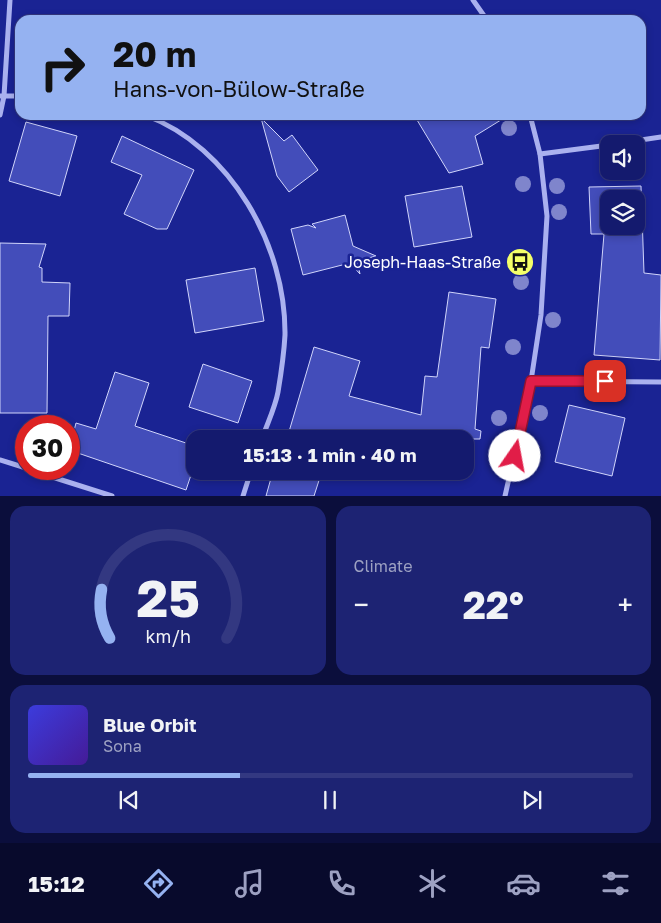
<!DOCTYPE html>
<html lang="en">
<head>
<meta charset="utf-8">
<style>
  body { margin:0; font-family:"Golos Text",sans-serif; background:#1d2373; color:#f1f3f6; height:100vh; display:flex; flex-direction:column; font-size:19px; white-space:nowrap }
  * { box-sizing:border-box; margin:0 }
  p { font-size:16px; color:#9da1c2 }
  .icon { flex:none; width:28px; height:28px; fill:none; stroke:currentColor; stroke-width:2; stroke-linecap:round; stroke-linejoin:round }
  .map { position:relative; height:496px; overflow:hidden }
  .sheet { display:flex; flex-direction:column; gap:10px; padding:10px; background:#0b0e3c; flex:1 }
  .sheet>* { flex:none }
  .top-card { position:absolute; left:15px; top:15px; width:631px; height:105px; border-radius:15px; box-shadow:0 2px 8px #0003,0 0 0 1px #333881; background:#95b2f1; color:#111; overflow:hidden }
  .fabs { position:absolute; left:600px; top:135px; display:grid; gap:10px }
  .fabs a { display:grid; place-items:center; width:45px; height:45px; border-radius:10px; background:#141a6e; box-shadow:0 2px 8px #0003,0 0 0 1px #333881; font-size:25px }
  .speed { position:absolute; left:15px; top:415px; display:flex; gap:10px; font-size:25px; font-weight:700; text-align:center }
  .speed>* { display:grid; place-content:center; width:65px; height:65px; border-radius:50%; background:#141a6e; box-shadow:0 2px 8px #0003,0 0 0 1px #333881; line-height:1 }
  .speed .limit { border:8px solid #d22; background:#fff; color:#111 }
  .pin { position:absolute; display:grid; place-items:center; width:42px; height:42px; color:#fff; margin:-21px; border-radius:10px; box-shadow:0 2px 8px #0006 }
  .me { position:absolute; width:55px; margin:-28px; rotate:12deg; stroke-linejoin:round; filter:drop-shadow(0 0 4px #0008) }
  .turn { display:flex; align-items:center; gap:18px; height:105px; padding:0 15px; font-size:22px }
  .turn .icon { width:65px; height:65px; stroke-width:2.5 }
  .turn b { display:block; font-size:35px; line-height:42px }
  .big { font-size:38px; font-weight:700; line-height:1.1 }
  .sheet .widget { flex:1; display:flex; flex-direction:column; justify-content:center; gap:8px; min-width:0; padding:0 18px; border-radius:15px; background:#1d2373 }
  .sheet .dial { align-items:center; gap:0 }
  .dial svg { height:130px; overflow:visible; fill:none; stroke:#333881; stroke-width:7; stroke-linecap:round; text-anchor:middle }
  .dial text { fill:#f1f3f6; stroke:none }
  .song { display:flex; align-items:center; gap:15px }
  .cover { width:60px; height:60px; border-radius:8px; background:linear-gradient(135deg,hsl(240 70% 55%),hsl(260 70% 35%)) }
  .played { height:5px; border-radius:2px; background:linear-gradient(90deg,#95b2f1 35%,#333881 35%) }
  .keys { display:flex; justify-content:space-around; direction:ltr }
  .heat { display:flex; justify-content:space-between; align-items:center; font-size:28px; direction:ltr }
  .sheet .tiles { flex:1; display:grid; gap:10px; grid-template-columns:1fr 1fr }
  .widget:last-child { grid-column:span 2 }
  .trip { position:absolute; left:186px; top:430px; width:288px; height:50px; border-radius:15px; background:#141a6e; box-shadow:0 2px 8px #0003,0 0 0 1px #333881; font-weight:700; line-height:50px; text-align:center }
  .menu { display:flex; height:80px; justify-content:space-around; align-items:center; background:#080a2c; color:#9da1c2 }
  .menu .icon { width:35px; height:35px }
  .menu .current { color:#95b2f1 }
  .menu b { font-size:22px; color:#f1f3f6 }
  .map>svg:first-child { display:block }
  .building { fill:#434dba; stroke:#d1d5fb; fill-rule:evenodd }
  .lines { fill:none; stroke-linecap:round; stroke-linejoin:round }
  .minor { stroke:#aab1ef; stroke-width:5 }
  .tree { fill:#7f85cc }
  .route-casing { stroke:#92132f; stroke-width:12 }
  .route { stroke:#e11d48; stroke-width:9 }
  .labels { text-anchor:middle; stroke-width:5; stroke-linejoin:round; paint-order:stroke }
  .poi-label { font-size:16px; fill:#fff; stroke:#1a2393; text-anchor:end }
</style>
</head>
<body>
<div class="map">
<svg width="661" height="496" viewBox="0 0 661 496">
  <rect width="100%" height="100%" fill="#1a2393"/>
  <!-- building -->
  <g class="building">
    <polygon points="414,115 509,115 475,136 483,164 449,173"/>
    <polygon points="261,118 284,141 292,135 318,170 289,192 277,176"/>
    <polygon points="26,122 77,136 60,196 9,181"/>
    <polygon points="122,136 194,170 167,229 157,229 124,214 142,175 111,162"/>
    <polygon points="462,186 472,237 414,247 405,196"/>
    <path d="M641,186L644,273L661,275L660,360L594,355L604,234H591L589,187ZM609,199H636V226H609Z"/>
    <polygon points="345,215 353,246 376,256 357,261 360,274 350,263 303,275 291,229 308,225 316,228 312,224"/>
    <polygon points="0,243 46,244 39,267 42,268 42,282 70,283 69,316 48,316 47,413 0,413"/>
    <polygon points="255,268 264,321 195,333 186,280"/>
    <polygon points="449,292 496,299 489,348 481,347 475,429 481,431 480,439 283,439 284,434 288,435 314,347 360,361 349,396 421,415 425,376 437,377"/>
    <polygon points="203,364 252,381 238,423 189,407"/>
    <polygon points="115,372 149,383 135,426 195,446 195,463 186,490 69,450 76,423 96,429"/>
    <polygon points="569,405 625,418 612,476 555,462"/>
    <polygon points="273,471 322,471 314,496 266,496"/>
  </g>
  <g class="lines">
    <!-- minor -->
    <g class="minor">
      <polyline points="473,0 487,20"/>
      <polyline points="0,96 20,96"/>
      <polyline points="0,115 4,96 10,0"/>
      <path d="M145,115C231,147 286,246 285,335C284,353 281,374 278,392C275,408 267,424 262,439"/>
      <polyline points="614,144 661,137"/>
      <polyline points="540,154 609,145"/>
      <polyline points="531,381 661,382"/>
      <polyline points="0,460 26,468"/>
      <polyline points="27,469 112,496"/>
      <polyline points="243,496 251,471"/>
      <polyline points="505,496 531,381 541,315 547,216 540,154 530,115"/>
    </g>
  </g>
  <!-- trees -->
  <g class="tree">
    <circle cx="509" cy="128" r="8"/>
    <circle cx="523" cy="184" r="8"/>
    <circle cx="557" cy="186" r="8"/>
    <circle cx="559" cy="212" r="8"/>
    <circle cx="521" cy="282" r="8"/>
    <circle cx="553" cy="320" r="8"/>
    <circle cx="513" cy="347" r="8"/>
    <circle cx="540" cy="413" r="8"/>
    <circle cx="499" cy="418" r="8"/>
  </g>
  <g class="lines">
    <defs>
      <polyline id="route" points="515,456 531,381 605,381"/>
    </defs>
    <!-- route casing -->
    <use href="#route" class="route-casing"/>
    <!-- route -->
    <use href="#route" class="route"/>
  </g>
  <!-- icons -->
  <defs>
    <symbol id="bus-disc" viewBox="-11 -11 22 22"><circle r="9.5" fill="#f4ff69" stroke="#1a2393"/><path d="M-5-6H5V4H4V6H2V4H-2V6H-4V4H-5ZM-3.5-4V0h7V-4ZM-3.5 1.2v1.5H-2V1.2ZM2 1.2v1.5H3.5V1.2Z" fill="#111"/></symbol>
  </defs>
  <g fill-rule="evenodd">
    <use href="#bus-disc" x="504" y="246" width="32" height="32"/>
  </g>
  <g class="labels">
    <!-- poi labels -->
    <g class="poi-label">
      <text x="501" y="268">Joseph-Haas-Straße</text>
    </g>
  </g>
</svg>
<div class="fabs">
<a><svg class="icon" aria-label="sound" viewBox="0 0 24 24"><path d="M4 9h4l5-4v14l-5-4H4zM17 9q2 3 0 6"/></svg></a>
<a><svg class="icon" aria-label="layers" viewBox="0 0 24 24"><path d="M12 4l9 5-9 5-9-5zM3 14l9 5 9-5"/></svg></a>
</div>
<div class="speed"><div class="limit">30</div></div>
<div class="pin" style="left:605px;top:381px;background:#d93025"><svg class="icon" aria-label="arrive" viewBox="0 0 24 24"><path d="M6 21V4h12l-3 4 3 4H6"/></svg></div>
<svg class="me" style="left:515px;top:456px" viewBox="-20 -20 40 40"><circle r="19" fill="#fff"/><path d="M0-13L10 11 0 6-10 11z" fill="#e11d48"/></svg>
<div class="trip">15:13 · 1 min · 40 m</div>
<div class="top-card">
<div class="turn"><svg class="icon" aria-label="right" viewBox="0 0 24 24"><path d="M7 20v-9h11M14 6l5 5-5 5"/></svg><div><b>20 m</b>Hans-von-Bülow-Straße</div></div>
</div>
</div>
<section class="sheet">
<div class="tiles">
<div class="widget dial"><svg viewBox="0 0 100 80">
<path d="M14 69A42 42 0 1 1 86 69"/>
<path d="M14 69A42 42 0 0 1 9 39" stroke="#95b2f1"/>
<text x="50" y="56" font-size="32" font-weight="700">25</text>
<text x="50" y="72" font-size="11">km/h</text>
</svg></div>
<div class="widget"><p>Climate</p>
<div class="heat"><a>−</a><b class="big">22°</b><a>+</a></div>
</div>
<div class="widget">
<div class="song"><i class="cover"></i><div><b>Blue Orbit</b><p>Sona</p></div></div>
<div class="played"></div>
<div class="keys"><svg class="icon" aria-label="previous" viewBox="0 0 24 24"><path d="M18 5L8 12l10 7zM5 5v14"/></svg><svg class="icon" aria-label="pause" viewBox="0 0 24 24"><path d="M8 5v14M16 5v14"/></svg><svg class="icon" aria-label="next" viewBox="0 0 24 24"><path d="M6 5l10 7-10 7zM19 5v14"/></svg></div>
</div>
</div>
</section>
<nav class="menu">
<b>15:12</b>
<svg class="icon current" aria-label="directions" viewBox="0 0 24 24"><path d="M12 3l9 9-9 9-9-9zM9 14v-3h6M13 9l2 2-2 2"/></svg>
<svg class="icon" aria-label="music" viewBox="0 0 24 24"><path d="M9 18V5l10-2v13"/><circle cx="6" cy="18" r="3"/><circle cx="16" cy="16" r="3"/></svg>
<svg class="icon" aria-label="phone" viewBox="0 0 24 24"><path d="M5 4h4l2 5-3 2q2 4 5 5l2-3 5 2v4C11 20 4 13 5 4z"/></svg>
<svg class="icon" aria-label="climate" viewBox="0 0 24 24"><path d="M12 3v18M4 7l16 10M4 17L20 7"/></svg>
<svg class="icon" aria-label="car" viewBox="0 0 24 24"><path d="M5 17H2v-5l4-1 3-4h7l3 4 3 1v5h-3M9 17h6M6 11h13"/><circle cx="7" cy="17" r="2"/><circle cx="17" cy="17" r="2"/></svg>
<svg class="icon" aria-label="filters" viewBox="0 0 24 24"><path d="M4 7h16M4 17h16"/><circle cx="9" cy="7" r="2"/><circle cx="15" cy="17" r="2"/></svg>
</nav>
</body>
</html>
